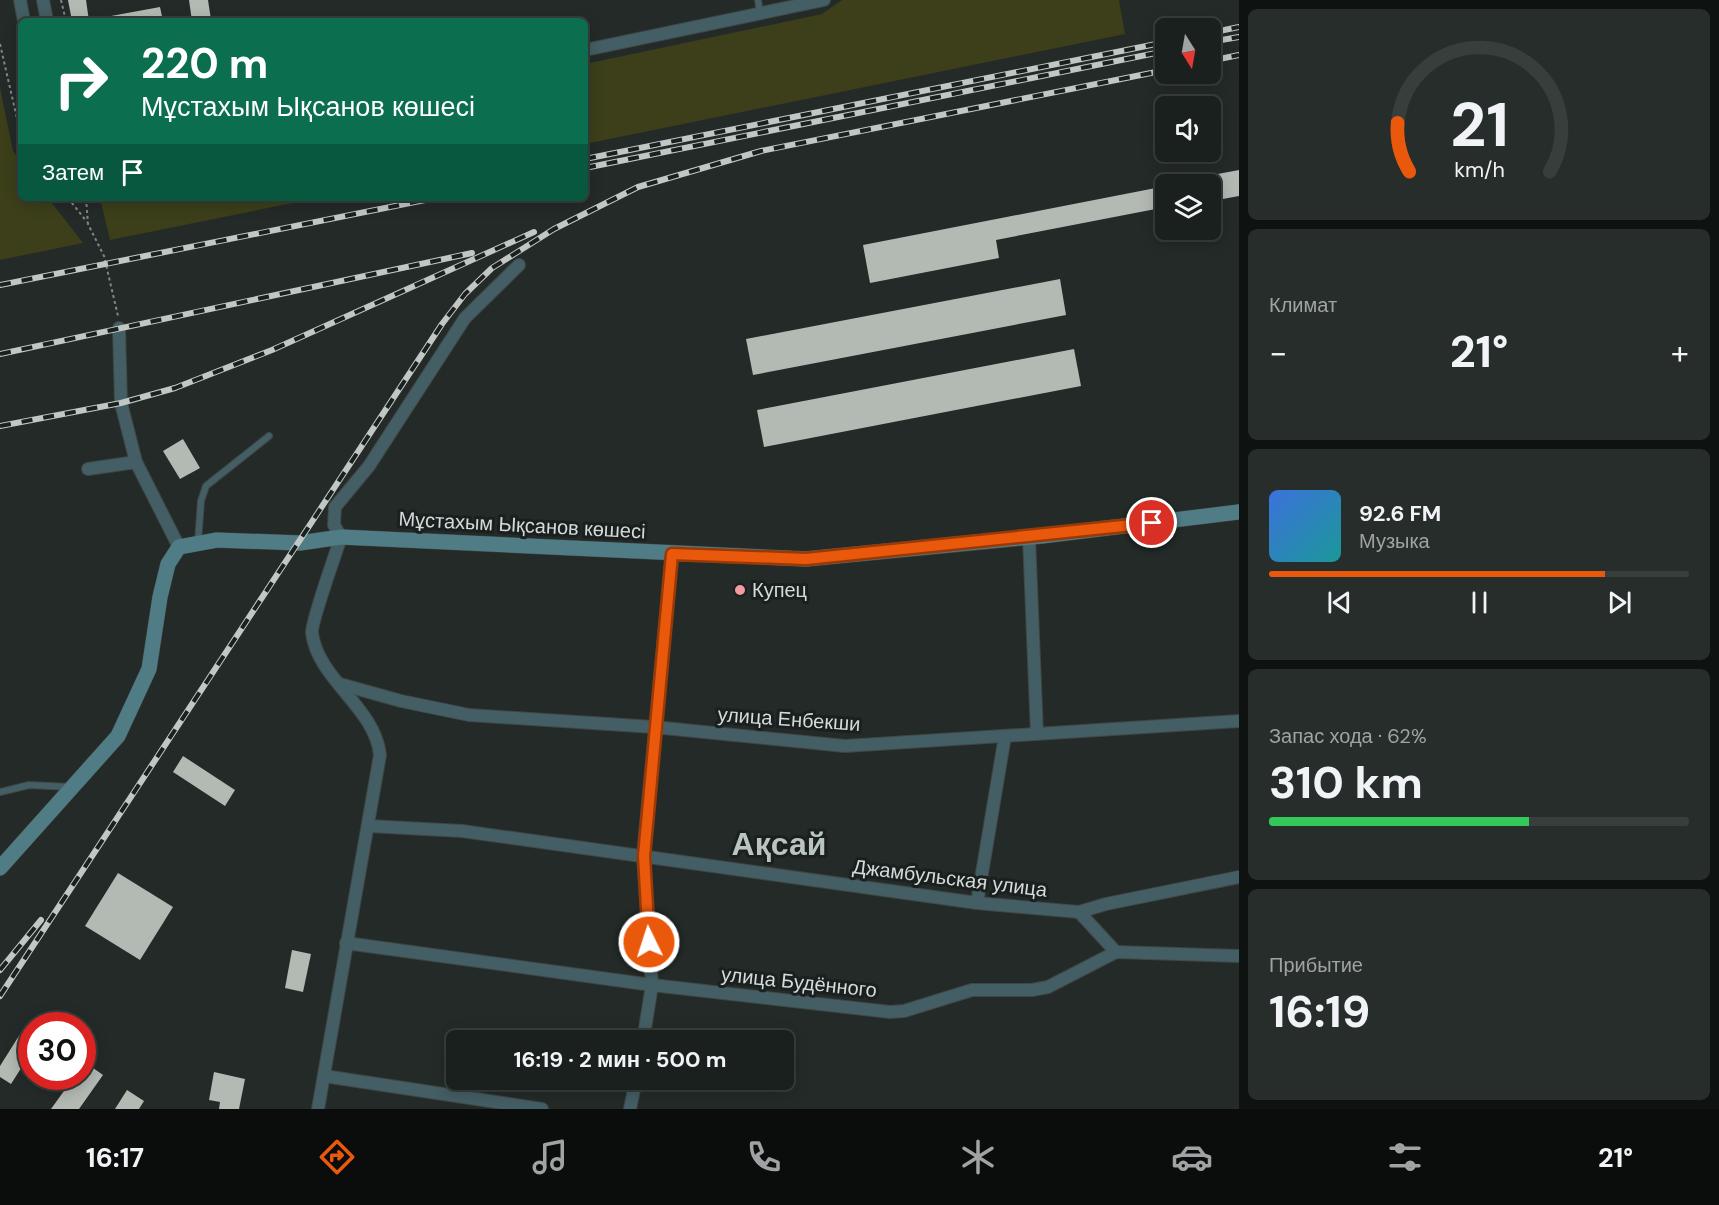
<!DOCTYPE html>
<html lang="ru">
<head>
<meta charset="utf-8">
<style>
  body { margin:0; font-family:"DM Sans",sans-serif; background:#272d2b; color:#f1f3f6; height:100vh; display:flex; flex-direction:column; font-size:22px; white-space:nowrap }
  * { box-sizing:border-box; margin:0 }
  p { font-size:20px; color:#9fa3a4 }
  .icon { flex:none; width:33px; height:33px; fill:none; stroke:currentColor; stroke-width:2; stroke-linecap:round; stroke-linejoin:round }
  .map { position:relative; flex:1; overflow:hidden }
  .sheet { display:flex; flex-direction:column; gap:9px; padding:9px; background:#0e1210; width:480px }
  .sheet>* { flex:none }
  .guide { position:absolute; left:18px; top:18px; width:570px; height:183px; border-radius:9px; box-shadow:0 3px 15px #0003,0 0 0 2px #383e3c; background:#0b6e4f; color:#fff; overflow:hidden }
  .needle { width:39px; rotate:169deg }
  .fabs { position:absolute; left:1155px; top:18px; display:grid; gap:12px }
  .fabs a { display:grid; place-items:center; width:66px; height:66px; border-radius:9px; background:#1a201e; box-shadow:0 3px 15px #0003,0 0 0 2px #383e3c; font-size:30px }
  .speed { position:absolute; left:18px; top:1012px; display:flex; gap:12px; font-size:30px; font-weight:700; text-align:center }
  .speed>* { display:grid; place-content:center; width:78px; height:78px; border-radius:50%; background:#1a201e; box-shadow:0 3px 15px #0003,0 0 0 2px #383e3c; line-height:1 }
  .speed .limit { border:9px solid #d22; background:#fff; color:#111 }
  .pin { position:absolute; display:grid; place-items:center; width:51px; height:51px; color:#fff; margin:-26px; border:3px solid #fff; border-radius:50%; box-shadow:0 2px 6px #0007 }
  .me { position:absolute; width:66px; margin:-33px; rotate:356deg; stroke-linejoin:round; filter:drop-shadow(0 0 4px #0008) }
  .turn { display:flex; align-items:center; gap:21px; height:126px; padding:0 24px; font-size:27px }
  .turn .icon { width:78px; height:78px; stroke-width:2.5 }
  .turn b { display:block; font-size:42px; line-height:51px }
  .then { display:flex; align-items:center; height:57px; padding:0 24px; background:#0003; gap:12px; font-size:22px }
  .big { font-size:45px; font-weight:700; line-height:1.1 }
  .sheet .widget { flex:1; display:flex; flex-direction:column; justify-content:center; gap:9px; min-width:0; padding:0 21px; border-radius:9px; background:#272d2b }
  .sheet .dial { align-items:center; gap:0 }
  .dial svg { height:156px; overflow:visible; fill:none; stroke:#383e3c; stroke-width:7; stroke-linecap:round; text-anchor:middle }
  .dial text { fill:#f1f3f6; stroke:none }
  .song { display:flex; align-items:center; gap:18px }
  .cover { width:72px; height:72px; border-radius:9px; background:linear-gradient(135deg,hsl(220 70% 55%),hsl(180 70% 35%)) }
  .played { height:6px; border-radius:3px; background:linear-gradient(90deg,#ea580c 80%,#383e3c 80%) }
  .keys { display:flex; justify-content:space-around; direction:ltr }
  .heat { display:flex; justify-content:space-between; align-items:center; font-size:33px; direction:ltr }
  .charge { height:9px; border-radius:4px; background:linear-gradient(90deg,#34c759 62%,#383e3c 0) }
  .trip { position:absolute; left:446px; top:1030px; width:348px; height:60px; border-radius:9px; background:#1a201e; box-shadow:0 3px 15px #0003,0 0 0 2px #383e3c; font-weight:700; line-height:60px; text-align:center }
  .menu { display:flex; height:96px; justify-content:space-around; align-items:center; background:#0a0d0c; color:#9fa3a4 }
  .menu .icon { width:42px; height:42px }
  .menu .current { color:#ea580c }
  .menu b { font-size:27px; color:#f1f3f6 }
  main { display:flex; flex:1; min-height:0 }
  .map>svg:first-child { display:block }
  .green { fill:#3c3f1a }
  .building { fill:#b3b9b3 }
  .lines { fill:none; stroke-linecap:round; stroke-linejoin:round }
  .lane-casing { stroke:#404644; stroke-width:8 }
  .street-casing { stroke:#404644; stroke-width:14 }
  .secondary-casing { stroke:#404644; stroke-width:16 }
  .path { stroke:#818785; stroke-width:2; stroke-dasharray:3 3; stroke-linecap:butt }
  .lane { stroke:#435e64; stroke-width:6 }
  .street { stroke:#435e64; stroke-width:12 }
  .secondary { stroke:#507d85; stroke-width:15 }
  .rail-casing { stroke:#c1c7c5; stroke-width:6 }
  .rail { stroke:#19201f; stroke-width:4; stroke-dasharray:11; stroke-linecap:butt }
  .route-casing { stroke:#983908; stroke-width:15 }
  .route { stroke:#ea580c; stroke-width:10 }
  .poi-dot { fill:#f49aa2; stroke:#19201f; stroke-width:2 }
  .labels { text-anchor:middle; stroke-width:6; stroke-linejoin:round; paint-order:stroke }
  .street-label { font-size:20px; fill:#d6dbd9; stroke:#19201f }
  .poi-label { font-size:20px; fill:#d6dbd9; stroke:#19201f; text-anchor:start }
  .town-label { font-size:32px; font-weight:bold; fill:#bac4c1; stroke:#19201f }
</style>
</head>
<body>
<main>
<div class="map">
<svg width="1239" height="1109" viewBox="0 0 1239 1109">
  <rect width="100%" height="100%" fill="#232a28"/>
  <!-- green -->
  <g class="green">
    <polygon points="842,0 1119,0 1125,34 585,144 585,64 822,14"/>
    <polygon points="0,88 13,151 21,162 21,198 48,198 83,243 0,260"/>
    <polygon points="100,198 317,198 110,240"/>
  </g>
  <!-- building -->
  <g class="building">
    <polygon points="68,0 86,0 89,21 72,21"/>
    <polygon points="189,0 208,0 211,20 192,21"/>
    <polygon points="160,7 163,21 111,21 111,16"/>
    <polygon points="1239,170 1239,196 1212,201 1207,176"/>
    <polygon points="1166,186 1166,207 996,240 999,258 870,283 863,245"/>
    <polygon points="1060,279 1066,315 753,375 746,339"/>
    <polygon points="1074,349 1081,386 764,447 757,410"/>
    <polygon points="183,439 200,468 180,479 163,451"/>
    <polygon points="183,756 235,790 225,806 173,772"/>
    <polygon points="118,873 173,907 140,960 85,926"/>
    <polygon points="292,950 311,954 303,992 285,988"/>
    <polygon points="22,1031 32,1038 32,1051 11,1084 0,1077 0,1066"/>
    <polygon points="82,1060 103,1075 79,1109 51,1109 74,1077 82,1077"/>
    <polygon points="214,1072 245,1079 239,1109 219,1109 220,1102 209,1100"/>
    <polygon points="127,1090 144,1101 139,1109 115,1109"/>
  </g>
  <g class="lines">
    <defs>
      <g id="lane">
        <polyline points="758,0 760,13"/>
        <polyline points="198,542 201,501 206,486 269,436"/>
        <polyline points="0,792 29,785 71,787"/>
      </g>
      <g id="street">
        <polyline points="20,0 24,21"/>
        <polyline points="43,0 47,21"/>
        <polyline points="585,50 824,0"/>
        <polyline points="119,328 121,403 136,462 179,547"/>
        <polyline points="88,469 136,462"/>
        <polyline points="1029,537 1037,734"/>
        <polyline points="340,684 401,701 469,715 654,727 845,746 1239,721"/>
        <polyline points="369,826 462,831 977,903 1079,912 1106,904 1239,877"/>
        <polyline points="977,903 1005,736"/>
        <polyline points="1079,912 1116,952"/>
        <polyline points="346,943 652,985 890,1012 904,1011 972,990 1032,990 1048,987 1116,952 1239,956"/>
        <polyline points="643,1041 652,985 643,856 672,554"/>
        <polyline points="324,1076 542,1109"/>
        <path d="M318,1109L380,755C375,707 318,680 312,633C311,622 336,553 341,537L334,525L335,507L369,466L465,318L519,265"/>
        <polyline points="630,1109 636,1080"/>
      </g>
      <polyline id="secondary" points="0,868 118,736 149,669 160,597 168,564 179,547 217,540 300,543 341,537 806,559 1042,536 1239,512"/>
    </defs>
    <!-- lane casing -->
    <use href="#lane" class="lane-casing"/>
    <!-- street casing -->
    <use href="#street" class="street-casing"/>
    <!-- secondary casing -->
    <use href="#secondary" class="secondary-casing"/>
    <!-- path -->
    <g class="path">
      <polyline points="61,0 66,21"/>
      <polyline points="0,44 21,136"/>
      <polyline points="68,198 87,222"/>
      <polyline points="86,198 88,224 104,256 118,316"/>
    </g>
    <!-- lane -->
    <use href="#lane" class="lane"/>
    <!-- street -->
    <use href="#street" class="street"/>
    <!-- secondary -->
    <use href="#secondary" class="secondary"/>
    <defs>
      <g id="rail">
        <polyline points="1210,33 1239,27"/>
        <polyline points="1210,42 1239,37"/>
        <polyline points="1210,61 1239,55"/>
        <polyline points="585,159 1166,42"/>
        <polyline points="585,168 1166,51"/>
        <polyline points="0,285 435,198"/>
        <polyline points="0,354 472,253"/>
        <polyline points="0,426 121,403 175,388 272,350 534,232"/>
        <polyline points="0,970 41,920"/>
        <polyline points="0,996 442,324 465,294 492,268 554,229 638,187 761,151 1166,70"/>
      </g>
    </defs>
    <!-- rail casing -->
    <use href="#rail" class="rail-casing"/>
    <!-- rail -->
    <use href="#rail" class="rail"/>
  </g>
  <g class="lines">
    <defs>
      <polyline id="route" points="649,942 644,856 672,554 806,559 1152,523"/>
    </defs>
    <!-- route casing -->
    <use href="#route" class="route-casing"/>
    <!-- route -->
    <use href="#route" class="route"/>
  </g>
  <!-- markers -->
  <circle class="poi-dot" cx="740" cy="590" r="6"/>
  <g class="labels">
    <!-- street labels -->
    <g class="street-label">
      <text transform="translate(522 525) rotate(3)" y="7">Мұстахым Ықсанов көшесі</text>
      <text transform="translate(789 719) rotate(4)" y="7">улица Енбекши</text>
      <text transform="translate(950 878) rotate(7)" y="7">Джамбульская улица</text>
      <text transform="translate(799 982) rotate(6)" y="7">улица Будённого</text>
    </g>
    <!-- poi labels -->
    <g class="poi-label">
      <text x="752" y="597">Купец</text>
    </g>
    <!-- town labels -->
    <g class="town-label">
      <text x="779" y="855">Ақсай</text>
    </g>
  </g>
</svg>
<div class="fabs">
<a><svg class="needle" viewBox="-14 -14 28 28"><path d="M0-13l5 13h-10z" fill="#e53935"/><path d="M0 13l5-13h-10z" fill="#9fa3a4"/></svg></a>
<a><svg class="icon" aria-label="sound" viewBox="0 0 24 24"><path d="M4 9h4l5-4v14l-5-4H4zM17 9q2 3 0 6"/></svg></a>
<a><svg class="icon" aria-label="layers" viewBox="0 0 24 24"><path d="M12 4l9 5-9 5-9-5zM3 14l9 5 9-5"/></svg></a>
</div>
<div class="speed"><div class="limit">30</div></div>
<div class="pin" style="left:1152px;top:523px;background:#d93025"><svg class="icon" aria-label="arrive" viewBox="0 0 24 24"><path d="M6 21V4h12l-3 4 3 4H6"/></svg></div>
<svg class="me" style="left:649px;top:942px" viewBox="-20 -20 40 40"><circle r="17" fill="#ea580c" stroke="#fff" stroke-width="3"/><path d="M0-11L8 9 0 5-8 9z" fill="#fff"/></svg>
<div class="trip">16:19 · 2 мин · 500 m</div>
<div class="guide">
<div class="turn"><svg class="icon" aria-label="right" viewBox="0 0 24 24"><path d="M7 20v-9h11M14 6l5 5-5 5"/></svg><div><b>220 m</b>Мұстахым Ықсанов көшесі</div></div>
<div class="then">Затем<svg class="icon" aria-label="arrive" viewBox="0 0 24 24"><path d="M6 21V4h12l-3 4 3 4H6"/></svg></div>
</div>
</div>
<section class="sheet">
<div class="widget dial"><svg viewBox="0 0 100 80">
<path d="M14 69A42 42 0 1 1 86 69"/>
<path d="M14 69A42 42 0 0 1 8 44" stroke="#ea580c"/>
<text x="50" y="56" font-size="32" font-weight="700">21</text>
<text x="50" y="72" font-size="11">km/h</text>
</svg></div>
<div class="widget"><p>Климат</p>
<div class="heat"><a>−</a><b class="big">21°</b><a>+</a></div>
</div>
<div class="widget">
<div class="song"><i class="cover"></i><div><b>92.6 FM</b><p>Музыка</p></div></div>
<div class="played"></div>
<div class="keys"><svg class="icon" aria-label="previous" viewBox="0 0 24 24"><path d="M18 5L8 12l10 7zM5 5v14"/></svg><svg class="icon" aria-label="pause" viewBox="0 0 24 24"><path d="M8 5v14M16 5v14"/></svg><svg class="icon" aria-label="next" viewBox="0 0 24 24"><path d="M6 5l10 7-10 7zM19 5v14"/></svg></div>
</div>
<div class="widget"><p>Запас хода · 62%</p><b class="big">310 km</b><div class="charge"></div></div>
<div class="widget"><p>Прибытие</p><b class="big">16:19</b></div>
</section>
</main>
<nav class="menu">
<b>16:17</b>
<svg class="icon current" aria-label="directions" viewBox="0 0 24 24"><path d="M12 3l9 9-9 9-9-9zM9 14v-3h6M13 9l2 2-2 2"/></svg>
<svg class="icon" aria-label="music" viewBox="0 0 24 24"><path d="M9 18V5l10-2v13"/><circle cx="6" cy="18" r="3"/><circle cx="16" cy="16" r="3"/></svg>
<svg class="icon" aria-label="phone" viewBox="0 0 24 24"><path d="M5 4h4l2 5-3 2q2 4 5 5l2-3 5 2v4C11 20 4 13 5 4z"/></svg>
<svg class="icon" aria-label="climate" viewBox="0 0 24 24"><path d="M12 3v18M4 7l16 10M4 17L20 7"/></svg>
<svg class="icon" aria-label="car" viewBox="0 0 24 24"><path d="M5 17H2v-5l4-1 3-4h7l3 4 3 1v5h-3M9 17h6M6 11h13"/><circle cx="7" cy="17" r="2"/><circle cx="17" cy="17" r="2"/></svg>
<svg class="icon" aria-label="filters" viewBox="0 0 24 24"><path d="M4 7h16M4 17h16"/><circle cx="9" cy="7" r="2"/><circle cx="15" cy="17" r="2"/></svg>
<b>21°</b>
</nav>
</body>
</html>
